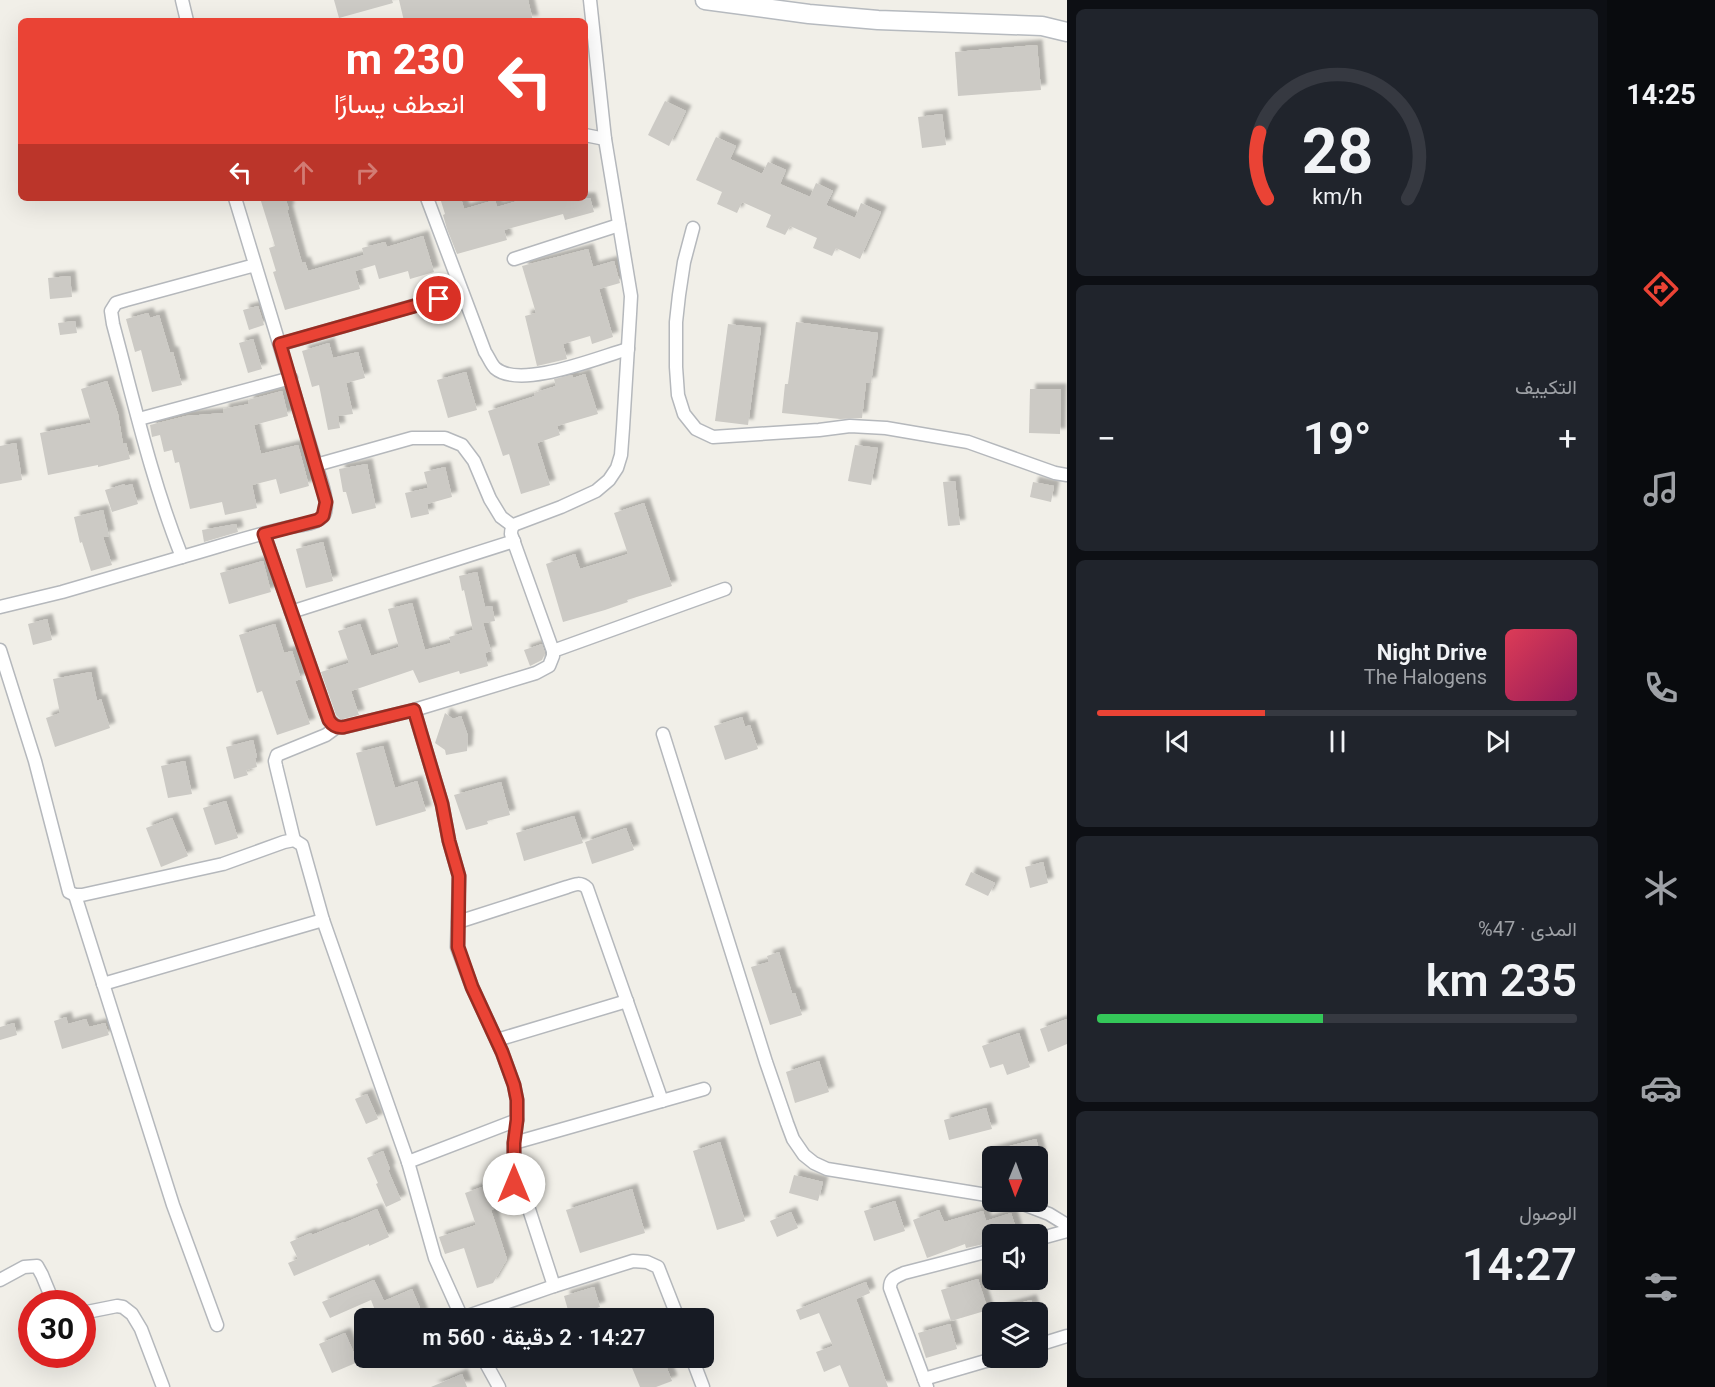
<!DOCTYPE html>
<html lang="ar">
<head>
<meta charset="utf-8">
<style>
  body { margin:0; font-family:Roboto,Vazirmatn,sans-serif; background:#20242c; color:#f1f3f6; direction:rtl; height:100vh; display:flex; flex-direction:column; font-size:22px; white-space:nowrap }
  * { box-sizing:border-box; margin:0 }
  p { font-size:20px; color:#9ea1a6 }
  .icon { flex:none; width:33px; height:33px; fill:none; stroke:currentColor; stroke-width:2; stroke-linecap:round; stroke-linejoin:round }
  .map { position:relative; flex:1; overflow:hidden; direction:ltr }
  .panel { display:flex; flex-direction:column; gap:9px; padding:9px; background:#0d0f14; width:540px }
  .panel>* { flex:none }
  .top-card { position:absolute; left:18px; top:18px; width:570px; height:183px; border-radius:9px; box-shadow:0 6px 24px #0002; direction:rtl; background:#ea4335; color:#fff; overflow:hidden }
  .needle { width:39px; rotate:181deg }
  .fabs { position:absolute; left:982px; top:1146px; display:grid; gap:12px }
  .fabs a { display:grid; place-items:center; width:66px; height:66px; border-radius:9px; background:#171b24; box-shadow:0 6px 24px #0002; font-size:30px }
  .speed { position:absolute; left:18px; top:1290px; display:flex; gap:12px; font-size:30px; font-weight:700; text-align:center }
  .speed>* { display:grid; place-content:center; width:78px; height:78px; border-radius:50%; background:#171b24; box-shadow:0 6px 24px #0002; line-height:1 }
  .speed .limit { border:9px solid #d22; background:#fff; color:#111 }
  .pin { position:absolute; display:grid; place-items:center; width:51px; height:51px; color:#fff; margin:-26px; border:3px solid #fff; border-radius:50%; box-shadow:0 2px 6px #0007 }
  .me { position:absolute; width:66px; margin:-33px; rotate:0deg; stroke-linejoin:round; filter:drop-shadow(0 0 4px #0008) }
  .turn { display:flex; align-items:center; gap:21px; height:126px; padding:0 24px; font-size:27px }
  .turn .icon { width:78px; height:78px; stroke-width:2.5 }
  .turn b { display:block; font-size:42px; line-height:51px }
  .lanes { display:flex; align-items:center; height:57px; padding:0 24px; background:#0003; justify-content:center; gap:30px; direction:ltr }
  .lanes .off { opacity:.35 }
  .big { font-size:45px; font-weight:600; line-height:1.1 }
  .panel .tile { flex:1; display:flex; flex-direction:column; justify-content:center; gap:9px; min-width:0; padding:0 21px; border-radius:9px; background:#20242c }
  .panel .dial { align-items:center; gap:0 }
  .dial svg { height:156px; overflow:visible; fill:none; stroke:#363941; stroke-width:7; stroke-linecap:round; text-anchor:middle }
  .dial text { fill:#f1f3f6; stroke:none }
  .song { display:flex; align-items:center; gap:18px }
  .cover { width:72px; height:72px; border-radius:9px; background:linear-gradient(135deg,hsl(350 70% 55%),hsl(330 70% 35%)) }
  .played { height:6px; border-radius:3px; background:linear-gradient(90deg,#ea4335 35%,#363941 35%) }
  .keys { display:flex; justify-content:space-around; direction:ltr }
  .heat { display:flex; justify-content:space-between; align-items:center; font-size:33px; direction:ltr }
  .charge { height:9px; border-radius:4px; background:linear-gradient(90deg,#34c759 47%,#363941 0) }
  .trip { position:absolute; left:354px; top:1308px; width:360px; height:60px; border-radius:9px; background:#171b24; box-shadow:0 6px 24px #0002; font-weight:600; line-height:60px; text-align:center; direction:rtl }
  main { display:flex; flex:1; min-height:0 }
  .tab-bar { display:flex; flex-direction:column; width:108px; justify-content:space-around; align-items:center; background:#090b0e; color:#9ea1a6 }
  .tab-bar .icon { width:42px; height:42px }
  .tab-bar .on { color:#ea4335 }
  .tab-bar b { font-size:27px; color:#f1f3f6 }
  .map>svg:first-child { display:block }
  .building { fill:#cccac5; filter:url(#shadow) }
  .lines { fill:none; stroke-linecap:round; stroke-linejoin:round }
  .minor-casing { stroke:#b5b8bc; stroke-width:15 }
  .secondary-casing { stroke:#b6babf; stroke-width:21 }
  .minor { stroke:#fff; stroke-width:12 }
  .secondary { stroke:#fff; stroke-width:18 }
  .route-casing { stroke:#982c22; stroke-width:15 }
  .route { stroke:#ea4335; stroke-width:10 }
</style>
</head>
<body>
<main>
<nav class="tab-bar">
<b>14:25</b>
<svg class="icon on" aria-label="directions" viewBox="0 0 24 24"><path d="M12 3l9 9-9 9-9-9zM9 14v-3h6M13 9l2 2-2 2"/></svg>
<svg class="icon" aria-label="music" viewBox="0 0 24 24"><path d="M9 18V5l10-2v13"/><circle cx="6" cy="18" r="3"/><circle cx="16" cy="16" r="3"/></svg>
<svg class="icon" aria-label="phone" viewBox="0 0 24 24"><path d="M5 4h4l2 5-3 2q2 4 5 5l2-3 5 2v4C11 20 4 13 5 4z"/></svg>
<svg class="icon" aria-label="climate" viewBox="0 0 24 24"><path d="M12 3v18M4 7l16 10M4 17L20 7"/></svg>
<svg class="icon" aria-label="car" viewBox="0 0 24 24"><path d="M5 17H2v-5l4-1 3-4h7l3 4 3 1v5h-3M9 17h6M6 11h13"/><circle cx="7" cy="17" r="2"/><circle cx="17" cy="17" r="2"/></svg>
<svg class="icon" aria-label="filters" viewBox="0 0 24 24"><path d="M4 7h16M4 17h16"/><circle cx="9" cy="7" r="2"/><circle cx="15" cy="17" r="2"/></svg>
</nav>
<section class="panel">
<div class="tile dial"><svg viewBox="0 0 100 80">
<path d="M14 69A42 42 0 1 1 86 69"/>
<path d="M14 69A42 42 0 0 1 10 35" stroke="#ea4335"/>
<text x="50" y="56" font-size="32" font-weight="700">28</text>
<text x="50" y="72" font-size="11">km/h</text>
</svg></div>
<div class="tile"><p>التكييف</p>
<div class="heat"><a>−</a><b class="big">19°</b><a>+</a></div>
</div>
<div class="tile">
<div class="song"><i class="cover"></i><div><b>Night Drive</b><p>The Halogens</p></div></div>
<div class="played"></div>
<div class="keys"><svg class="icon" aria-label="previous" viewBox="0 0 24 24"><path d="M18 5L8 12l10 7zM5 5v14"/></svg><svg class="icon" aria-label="pause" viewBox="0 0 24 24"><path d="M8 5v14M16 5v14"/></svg><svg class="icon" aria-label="next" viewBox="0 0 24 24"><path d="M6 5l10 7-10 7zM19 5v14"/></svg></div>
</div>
<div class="tile"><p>المدى · 47%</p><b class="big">235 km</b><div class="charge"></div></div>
<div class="tile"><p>الوصول</p><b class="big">14:27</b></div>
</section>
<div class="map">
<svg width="1067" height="1387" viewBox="0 0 1067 1387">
  <defs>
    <filter id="shadow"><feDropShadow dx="5.5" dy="-5.5" stdDeviation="1.5" flood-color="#0004"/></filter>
  </defs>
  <rect width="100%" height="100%" fill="#f1efe8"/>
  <!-- building -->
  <g class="building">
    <polygon points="334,0 392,0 393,3 339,18"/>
    <polygon points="399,0 528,0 533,21 404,21"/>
    <polygon points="1037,45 1041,90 958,96 955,52"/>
    <polygon points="665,101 686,111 669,146 648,135"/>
    <polygon points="942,114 946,145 922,148 918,117"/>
    <polygon points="716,137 736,146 730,159 762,174 768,162 786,170 780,184 810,197 816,183 833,191 826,205 855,218 861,203 881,212 860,259 836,248 832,256 813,248 817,238 790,226 785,235 766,227 771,215 742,202 737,213 717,204 722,192 696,180"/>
    <polygon points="260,198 285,198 289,209 287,210 302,263 305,262 308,271 364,255 362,248 385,242 387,247 423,236 434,272 410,279 408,271 379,279 375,265 355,271 360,289 285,310 273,272 276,271 269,248 275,246"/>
    <polygon points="440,198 461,198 464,209 495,200 497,207 528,198 590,198 594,212 565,220 563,214 504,230 507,240 457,254 447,229 443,215 445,214"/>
    <polygon points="588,249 593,267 614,261 620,283 599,289 613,337 592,344 590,336 563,344 567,359 537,366 525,316 536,313 522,266"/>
    <polygon points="70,276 72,297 50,299 48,278"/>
    <polygon points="258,306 264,325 249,330 243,310"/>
    <polygon points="148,313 150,318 159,315 170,352 173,352 182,385 152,392 141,350 135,352 126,319"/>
    <polygon points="75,321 77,333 60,335 58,323"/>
    <polygon points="796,322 878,333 871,383 866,383 862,418 840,419 782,413 785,384 788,384"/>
    <polygon points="728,324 761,328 748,425 715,421"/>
    <polygon points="253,339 262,369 248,373 239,343"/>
    <polygon points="329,343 333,358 358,352 365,378 346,383 353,414 338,416 340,428 328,430 319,385 312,387 302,351"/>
    <polygon points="466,372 477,410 448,418 437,380"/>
    <polygon points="585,374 598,414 557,426 560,435 537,443 550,485 521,494 509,454 503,456 488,411 535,396 534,393 556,386 554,379 572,375 573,378"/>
    <polygon points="107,381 118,414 123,444 126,443 130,459 98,467 98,465 48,475 40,433 91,423 81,389"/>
    <polygon points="1030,389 1061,389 1060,434 1029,433"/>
    <polygon points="282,391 288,416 254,425 261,454 298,445 309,486 280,494 276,479 252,485 257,508 225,515 222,502 190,509 179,462 175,463 172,450 164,452 160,435 152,437 150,425 186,416 224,413 223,409 249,404 248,400"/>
    <polygon points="16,443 22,480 0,484 0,446"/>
    <polygon points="855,445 878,448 871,485 848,481"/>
    <polygon points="367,464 376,508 352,514 346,492 343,492 339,469"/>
    <polygon points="445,467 452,497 427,504 429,514 411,518 405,493 428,488 424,472"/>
    <polygon points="955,481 960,525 948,526 943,482"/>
    <polygon points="1033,482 1054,486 1051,502 1030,497"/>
    <polygon points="125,484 125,486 132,484 138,504 112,512 105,490"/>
    <polygon points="644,503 672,586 627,600 628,602 605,610 563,622 546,564 575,554 580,569 628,554 614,513"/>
    <polygon points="103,510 109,536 103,537 112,565 91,571 82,542 80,543 74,517"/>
    <polygon points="236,524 238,532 204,542 202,530"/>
    <polygon points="323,542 333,581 306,588 296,549"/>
    <polygon points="263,561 271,592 229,604 220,573"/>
    <polygon points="477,572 485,607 492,606 495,621 483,623 491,651 485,653 488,666 460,674 459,671 419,683 413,670 351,691 359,715 343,719 340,719 336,715 321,672 349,663 338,631 360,624 371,656 399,647 388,609 412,603 425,650 451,643 449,637 473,630 464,590 462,591 459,576"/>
    <polygon points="47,619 52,640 33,645 28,624"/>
    <polygon points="275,624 284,653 292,651 301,679 295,681 310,724 277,735 262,691 257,693 239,635"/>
    <polygon points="542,644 545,653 542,660 530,666 524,650"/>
    <polygon points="91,672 97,701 101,699 110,728 55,747 46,718 60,713 53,679"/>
    <polygon points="445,713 453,719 461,716 468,736 467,751 446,755 445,750 435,743"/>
    <polygon points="742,717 745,727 750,725 758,749 725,760 714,726"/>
    <polygon points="253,740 257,757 255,758 257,767 246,770 248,775 234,779 226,747"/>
    <polygon points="383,746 395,788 417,781 426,811 376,826 356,753"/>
    <polygon points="185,761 192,794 168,798 161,766"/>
    <polygon points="501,782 510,815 487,821 488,824 466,830 454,795"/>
    <polygon points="226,801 238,838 215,845 203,808"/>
    <polygon points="574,816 583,843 524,861 516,833"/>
    <polygon points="172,818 188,856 161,867 146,828"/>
    <polygon points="626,828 634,850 592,864 585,842"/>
    <polygon points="1043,862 1048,883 1030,888 1025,867"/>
    <polygon points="971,872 995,883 988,896 965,885"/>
    <polygon points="779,952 792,993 795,993 802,1015 770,1025 751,967 769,962 767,956"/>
    <polygon points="66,1017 68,1024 86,1019 89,1027 105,1023 109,1035 62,1049 54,1021"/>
    <polygon points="1067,1019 1067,1044 1048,1052 1040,1029"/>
    <polygon points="14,1023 17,1035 0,1040 0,1027"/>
    <polygon points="1019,1033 1030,1067 1007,1075 1003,1064 990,1068 982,1046"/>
    <polygon points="819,1061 829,1092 795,1103 786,1072"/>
    <polygon points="367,1094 378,1119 366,1124 355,1099"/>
    <polygon points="986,1108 992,1129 949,1140 944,1120"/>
    <polygon points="1036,1139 1041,1156 984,1156 984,1153"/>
    <polygon points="720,1142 745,1221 717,1230 693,1151"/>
    <polygon points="383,1151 390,1169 388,1170 401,1200 386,1207 376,1184 378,1183 367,1158"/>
    <polygon points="794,1175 823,1182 818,1201 789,1193"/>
    <polygon points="499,1181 507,1204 491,1210 507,1259 493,1283 477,1288 464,1248 445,1254 439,1237 476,1225 465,1193"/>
    <polygon points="632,1189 645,1233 580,1253 566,1210"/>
    <polygon points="895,1201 905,1231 874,1241 864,1211"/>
    <polygon points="377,1209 389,1237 369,1246 369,1244 294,1276 288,1263 298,1259 290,1242 311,1233 312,1235 344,1222 344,1223"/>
    <polygon points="939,1210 944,1222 983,1211 986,1221 1011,1213 1018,1234 993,1234 993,1242 966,1248 965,1244 927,1258 913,1220"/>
    <polygon points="791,1212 798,1228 777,1237 770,1221"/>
    <polygon points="978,1279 988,1310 951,1321 941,1290"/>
    <polygon points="374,1280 384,1301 412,1289 423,1315 416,1318 378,1318 371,1300 330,1318 322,1302"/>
    <polygon points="866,1282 870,1293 856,1299 888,1387 849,1387 840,1365 824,1372 816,1352 833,1346 819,1313 800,1320 796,1310"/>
    <polygon points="594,1287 600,1307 570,1317 564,1296"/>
    <polygon points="1031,1300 1035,1312 998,1312 998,1309"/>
    <polygon points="950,1324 957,1349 926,1358 918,1333"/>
    <polygon points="345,1333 358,1362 332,1373 319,1344"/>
    <polygon points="628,1358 663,1358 672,1381 656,1387 640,1387"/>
    <polygon points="462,1374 467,1387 431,1387"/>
  </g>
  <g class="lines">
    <defs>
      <g id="minor">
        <polyline points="182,0 187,21"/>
        <polyline points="585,135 605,139"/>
        <path d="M235,198L316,465C320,478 330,503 324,515C318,524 299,525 290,527C253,535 218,547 182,557C152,482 134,402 113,324L111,311L116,303L126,300L255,265"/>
        <path d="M427,198L485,352C488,356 491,364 495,368C520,390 599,357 628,349"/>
        <polyline points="693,228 684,262 679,295 676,322 676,367 678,395 684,414 696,429 713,437 819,430 850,426 886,428 968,442 1055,473 1067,475"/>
        <polyline points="514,259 619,225"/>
        <polyline points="281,344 462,292"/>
        <polyline points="139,419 291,378"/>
        <polyline points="316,465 412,438 445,438 462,445 474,461 490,499 501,517 513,526"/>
        <path d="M264,534L329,720L337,727H344L414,710L536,673L549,666L553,656V651L511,534C511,529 512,526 516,524L561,507L596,491L609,480L617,468L621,455L623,428L630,314L631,296L605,139L590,0"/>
        <polyline points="0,607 62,592 182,557"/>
        <polyline points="291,612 514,541"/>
        <polyline points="0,650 35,761 69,892 75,895 82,895 223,864 284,842 294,840 302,845 323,920 408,1162 435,1258 462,1318"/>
        <polyline points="553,651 725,589"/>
        <polyline points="414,710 442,804 449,841 459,876 457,947 472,987 502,1052 514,1085 517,1100 517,1120 514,1143 514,1184 515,1189 526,1200 554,1286 462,1318"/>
        <polyline points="663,734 766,1062 787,1123 793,1139 804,1155 814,1163 827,1169 993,1196"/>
        <polyline points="294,840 276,766 275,761 277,755 326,735 337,727"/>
        <polyline points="75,895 173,1205 217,1325"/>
        <path d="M458,922L567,887C575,884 581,882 587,888L662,1101"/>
        <polyline points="103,984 323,920"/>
        <polyline points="497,1040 627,1001"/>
        <polyline points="514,1143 704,1089"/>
        <polyline points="408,1162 517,1120"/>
        <polyline points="1018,1202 1049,1214 1067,1225"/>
        <polyline points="1038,1239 1067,1231"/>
        <polyline points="0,1280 24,1267 37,1266 42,1275 54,1304"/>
        <polyline points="554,1286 633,1261 647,1262 658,1267 678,1318"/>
        <polyline points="82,1313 117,1306 123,1307 132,1314 141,1329 163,1387"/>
        <polyline points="1038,1345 1067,1336"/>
        <polyline points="483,1358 499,1387"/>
        <polyline points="692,1358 703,1387"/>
        <polyline points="924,1379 996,1358"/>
        <path d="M927,1387L890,1288C890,1278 896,1277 904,1273L993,1250"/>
      </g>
      <polyline id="secondary" points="705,0 809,14 878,20 1042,26 1067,32"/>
    </defs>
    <!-- minor casing -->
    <use href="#minor" class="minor-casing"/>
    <!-- secondary casing -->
    <use href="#secondary" class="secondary-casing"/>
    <!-- minor -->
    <use href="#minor" class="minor"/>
    <!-- secondary -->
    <use href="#secondary" class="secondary"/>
  </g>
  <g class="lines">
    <defs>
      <path id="route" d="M439,299L280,344L326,502L323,516L318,520L264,534L329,720C333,726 337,728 344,727L414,710L442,804L449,841L459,876L458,947L472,987L502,1052L514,1085L517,1100V1120L514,1143V1184"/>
    </defs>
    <!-- route casing -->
    <use href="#route" class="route-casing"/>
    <!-- route -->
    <use href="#route" class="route"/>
  </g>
</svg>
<div class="fabs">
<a><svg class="needle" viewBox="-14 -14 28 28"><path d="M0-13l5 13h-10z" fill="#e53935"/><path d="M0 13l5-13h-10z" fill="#9ea1a6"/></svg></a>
<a><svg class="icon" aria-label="sound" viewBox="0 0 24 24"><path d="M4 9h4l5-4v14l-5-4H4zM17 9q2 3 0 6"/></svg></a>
<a><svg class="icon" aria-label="layers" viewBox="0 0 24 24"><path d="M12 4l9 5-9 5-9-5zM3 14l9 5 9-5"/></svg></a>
</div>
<div class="speed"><div class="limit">30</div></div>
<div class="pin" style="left:439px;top:299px;background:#d93025"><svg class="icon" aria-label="arrive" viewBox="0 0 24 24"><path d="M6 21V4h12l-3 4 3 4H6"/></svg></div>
<svg class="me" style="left:514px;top:1184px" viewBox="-20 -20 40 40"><circle r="19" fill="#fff"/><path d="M0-13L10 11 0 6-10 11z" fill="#ea4335"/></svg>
<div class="trip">14:27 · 2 دقيقة · 560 m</div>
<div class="top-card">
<div class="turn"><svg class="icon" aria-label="left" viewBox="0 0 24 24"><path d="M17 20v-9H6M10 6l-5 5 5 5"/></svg><div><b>230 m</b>انعطف يسارًا</div></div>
<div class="lanes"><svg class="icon" aria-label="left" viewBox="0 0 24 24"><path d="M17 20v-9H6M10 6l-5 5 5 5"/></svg><svg class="icon off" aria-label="ahead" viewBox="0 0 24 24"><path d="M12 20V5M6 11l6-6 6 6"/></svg><svg class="icon off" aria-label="right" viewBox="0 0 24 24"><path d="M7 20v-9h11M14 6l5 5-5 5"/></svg></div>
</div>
</div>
</main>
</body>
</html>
